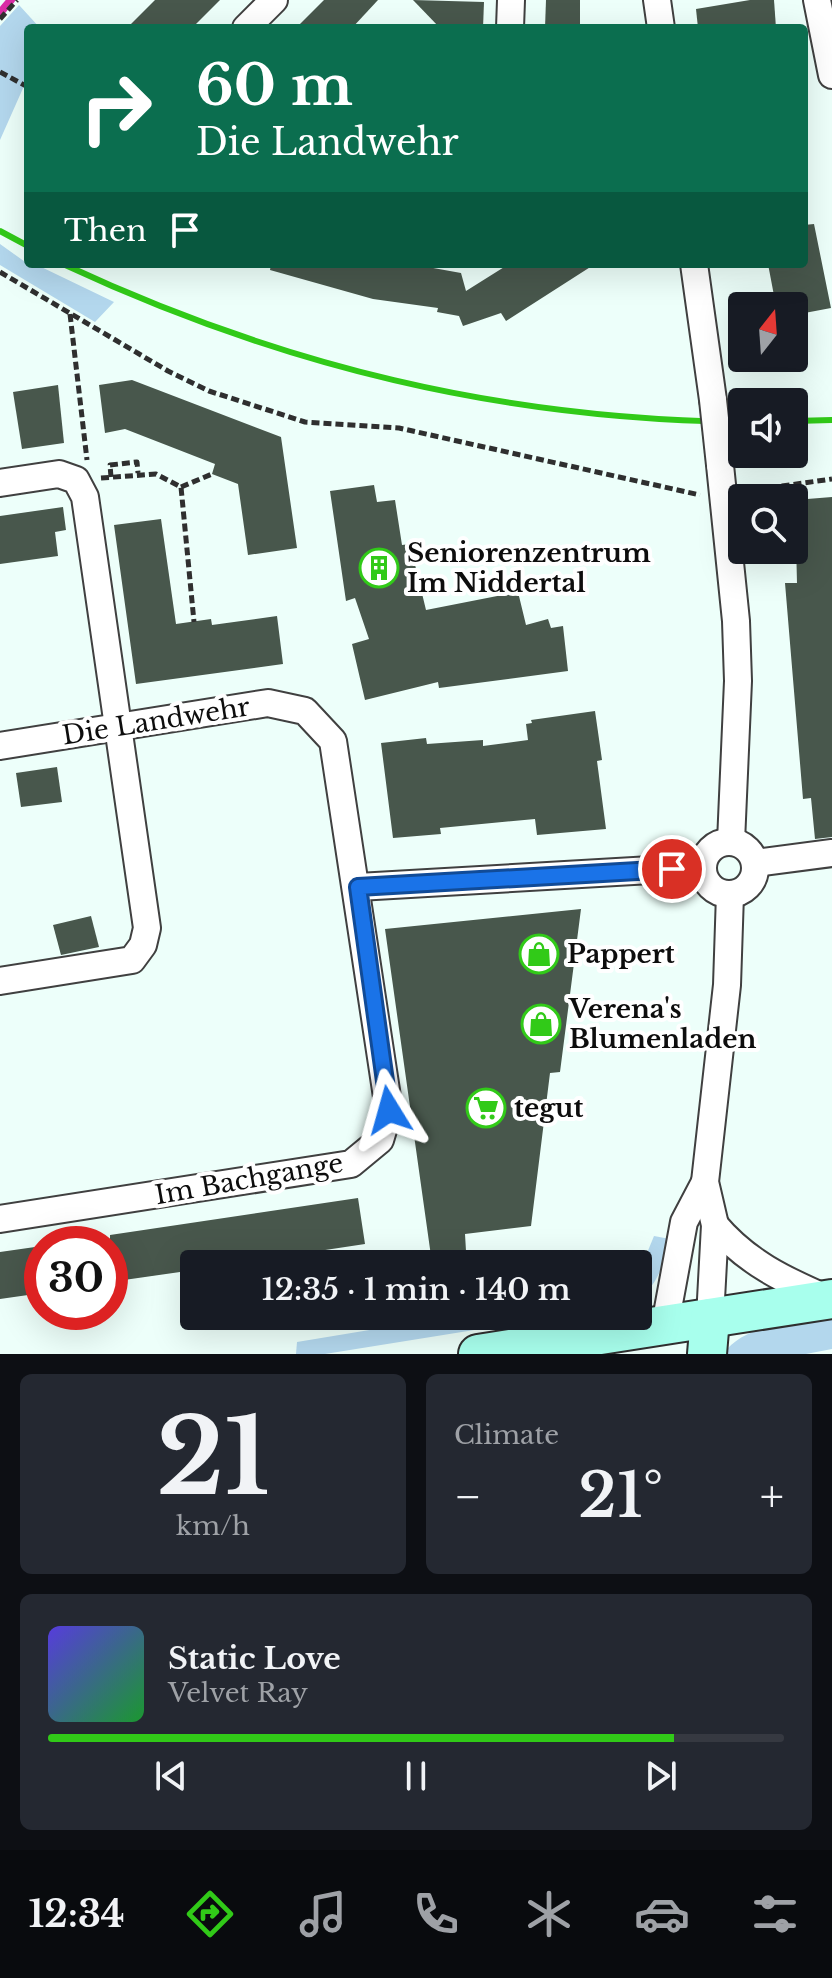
<!DOCTYPE html>
<html lang="en">
<head>
<meta charset="utf-8">
<style>
  body { margin:0; font-family:"Libre Baskerville",serif; background:#242831; color:#f1f3f6; height:100vh; display:flex; flex-direction:column; font-size:30px; white-space:nowrap }
  * { box-sizing:border-box; margin:0 }
  p { font-size:26px; color:#9ea1a6 }
  .icon { flex:none; width:44px; height:44px; fill:none; stroke:currentColor; stroke-width:2; stroke-linecap:round; stroke-linejoin:round }
  .map { position:relative; height:1354px; overflow:hidden }
  .sheet { display:flex; flex-direction:column; gap:20px; padding:20px; background:#0d0f14; flex:1 }
  .sheet>* { flex:none }
  .banner { position:absolute; left:24px; top:24px; width:784px; height:244px; border-radius:8px; box-shadow:0 8px 32px #0002; background:#0b6e4f; color:#fff; overflow:hidden }
  .needle { width:52px; rotate:17deg }
  .tools { position:absolute; left:728px; top:292px; display:grid; gap:16px }
  .tools a { display:grid; place-items:center; width:80px; height:80px; border-radius:8px; background:#171b24; box-shadow:0 8px 32px #0002; font-size:40px }
  .speed { position:absolute; left:24px; top:1226px; display:flex; gap:16px; font-size:40px; font-weight:700; text-align:center }
  .speed>* { display:grid; place-content:center; width:104px; height:104px; border-radius:50%; background:#171b24; box-shadow:0 8px 32px #0002; line-height:1 }
  .speed .limit { border:12px solid #d22; background:#fff; color:#111 }
  .pin { position:absolute; display:grid; place-items:center; width:68px; height:68px; color:#fff; margin:-34px; border:4px solid #fff; border-radius:50%; box-shadow:0 2px 8px #0007 }
  .me { position:absolute; width:88px; margin:-44px; rotate:352deg; stroke-linejoin:round; filter:drop-shadow(0 0 6px #0008) }
  .turn { display:flex; align-items:center; gap:28px; height:168px; padding:0 40px; font-size:36px }
  .turn .icon { width:104px; height:104px; stroke-width:2.5 }
  .turn b { display:block; font-size:56px; line-height:68px }
  .then { display:flex; align-items:center; height:76px; padding:0 40px; background:#0003; gap:16px; font-size:30px }
  .big { font-size:60px; font-weight:600; line-height:1.1 }
  .sheet .card { flex:1; display:flex; flex-direction:column; justify-content:center; gap:12px; min-width:0; padding:0 28px; border-radius:12px; background:#242831 }
  .sheet .dial { align-items:center; gap:0 }
  .dial b { font-size:104px; line-height:1 }
  .song { display:flex; align-items:center; gap:24px }
  .cover { width:96px; height:96px; border-radius:12px; background:linear-gradient(135deg,hsl(250 70% 55%),hsl(130 70% 35%)) }
  .played { height:8px; border-radius:4px; background:linear-gradient(90deg,#31ca18 85%,#363941 85%) }
  .keys { display:flex; justify-content:space-around; direction:ltr }
  .heat { display:flex; justify-content:space-between; align-items:center; font-size:44px; direction:ltr }
  .sheet .tiles { flex:1; display:grid; gap:20px; grid-template-columns:1fr 1fr }
  .card:last-child { grid-column:span 2 }
  .trip { position:absolute; left:180px; top:1250px; width:472px; height:80px; border-radius:8px; background:#171b24; box-shadow:0 8px 32px #0002; font-weight:600; line-height:80px; text-align:center }
  .tab-bar { display:flex; height:128px; justify-content:space-around; align-items:center; background:#090b0e; color:#9ea1a6 }
  .tab-bar .icon { width:56px; height:56px }
  .tab-bar .current { color:#31ca18 }
  .tab-bar b { font-size:36px; color:#f1f3f6 }
  .map>svg:first-child { display:block }
  .green { fill:#b3d7ed }
  .lines { fill:none; stroke-linecap:round; stroke-linejoin:round }
  .stream { stroke:#d92ca5; stroke-width:8 }
  .building { fill:#48574c }
  .minor-casing { stroke:#404040; stroke-width:30 }
  .secondary-casing { stroke:#2f2f2f; stroke-width:42 }
  .path { stroke:#2f2f2f; stroke-width:5; stroke-dasharray:8 4; stroke-linecap:butt }
  .minor { stroke:#fff; stroke-width:26 }
  .secondary { stroke:#a8ffed; stroke-width:38 }
  .rail { stroke:#31ca18; stroke-width:6 }
  .minor-bridge-casing { stroke:#404040; stroke-width:30; stroke-linecap:butt }
  .minor-bridge { stroke:#fff; stroke-width:26 }
  .route-casing { stroke:#114b97; stroke-width:20 }
  .route { stroke:#1a73e8; stroke-width:14 }
  .labels { text-anchor:middle; stroke-width:8; stroke-linejoin:round; paint-order:stroke }
  .poi-label { font-size:26px; font-weight:bold; fill:#0d0d0d; stroke:#fff; text-anchor:start }
  .street-label { font-size:26px; fill:#0d0d0d; stroke:#fff }
</style>
</head>
<body>
<div class="map">
<svg width="832" height="1354" viewBox="0 0 832 1354">
  <rect width="100%" height="100%" fill="#edfffa"/>
  <!-- green -->
  <g class="green">
    <polygon points="19,5 40,28 28,28 28,77 0,140 0,26"/>
    <polygon points="0,244 28,264 35,264 114,302 95,322 0,265"/>
    <path d="M654,1236L670,1239C664,1263 659,1283 638,1300V1275Z"/>
    <polygon points="454,1316 561,1316 325,1354 296,1354 297,1342"/>
    <path d="M832,1318V1349L806,1354H723C747,1322 795,1323 832,1318Z"/>
  </g>
  <g class="lines">
    <!-- stream -->
    <polyline class="stream" points="0,13 11,0"/>
  </g>
  <!-- building -->
  <g class="building">
    <polygon points="155,0 220,0 192,28 127,28"/>
    <polygon points="324,0 378,0 352,28 296,28"/>
    <polygon points="413,0 484,2 483,28 440,28"/>
    <polygon points="546,0 580,0 580,28 545,28"/>
    <polygon points="750,0 774,0 776,28 698,28 696,9"/>
    <polygon points="814,224 831,308 794,315 794,306 776,306 768,264 804,264 804,225"/>
    <polygon points="271,264 411,264 461,273 466,291 509,264 595,264 506,321 501,313 463,326 459,316 437,312 438,308 373,299 270,270"/>
    <polygon points="132,380 281,437 297,548 248,555 238,484 212,474 215,464 125,429 105,433 99,385"/>
    <polygon points="58,385 64,443 22,449 13,392"/>
    <polygon points="374,485 377,502 395,500 402,545 410,544 426,610 518,592 526,625 548,619 551,628 563,626 568,671 439,688 438,682 365,700 352,644 369,639 355,598 346,601 330,491"/>
    <polygon points="832,497 832,837 815,839 811,798 803,799 785,583 797,583 795,500"/>
    <polygon points="63,507 66,530 55,532 58,556 0,564 0,516"/>
    <polygon points="161,519 176,624 211,619 212,625 277,616 283,664 136,684 114,525"/>
    <polygon points="595,711 602,760 597,761 606,829 537,835 535,819 440,828 441,834 393,838 381,743 426,738 427,744 483,740 483,746 528,740 526,724 532,723 531,720"/>
    <polygon points="57,767 62,802 21,807 16,773"/>
    <polygon points="581,909 560,1072 550,1073 531,1226 465,1234 466,1251 431,1256 385,929"/>
    <polygon points="91,916 99,947 61,955 53,925"/>
    <polygon points="358,1198 365,1244 232,1264 194,1264 194,1270 110,1282 110,1235"/>
    <polygon points="42,1246 42,1293 0,1299 0,1252"/>
  </g>
  <g class="lines">
    <defs>
      <g id="minor">
        <polyline points="657,0 661,28"/>
        <polyline points="817,0 832,75"/>
        <polyline points="246,28 274,0"/>
        <polyline points="510,28 511,0"/>
        <polyline points="694,264 713,400"/>
        <polyline points="720,465 736,621 738,681 731,842"/>
        <polyline points="0,483 59,474 76,480 85,497 147,928 143,945 132,960 0,981"/>
        <polyline points="0,746 268,703 305,711 333,741 389,1110 380,1140 351,1164 0,1219"/>
        <circle cx="729" cy="868" r="26"/>
        <polyline points="755,863 832,853"/>
        <polyline points="358,887 703,867"/>
        <path d="M715,1225C746,1262 784,1280 828,1299"/>
        <polyline points="710,1318 715,1225 705,1182 727,985 730,894"/>
        <polyline points="665,1325 684,1222 705,1182"/>
      </g>
      <g id="secondary">
        <polyline points="478,1354 832,1299"/>
        <polyline points="707,1354 710,1318"/>
      </g>
    </defs>
    <!-- minor casing -->
    <use href="#minor" class="minor-casing"/>
    <!-- secondary casing -->
    <use href="#secondary" class="secondary-casing"/>
    <!-- path -->
    <g class="path">
      <polyline points="0,19 17,0"/>
      <polyline points="0,72 28,87"/>
      <polyline points="0,272 168,371 209,391 305,422 399,428 700,495"/>
      <polyline points="70,314 87,460"/>
      <polyline points="111,477 110,465 137,462 138,473"/>
      <polyline points="101,478 156,474 181,487 194,622"/>
      <polyline points="181,487 212,474"/>
      <polyline points="746,491 832,479"/>
    </g>
    <!-- minor -->
    <use href="#minor" class="minor"/>
    <!-- secondary -->
    <use href="#secondary" class="secondary"/>
    <!-- rail -->
    <g class="rail">
      <polyline points="0,231 28,246"/>
      <path d="M63,264C282,366 500,419 742,422"/>
      <polyline points="794,421 832,420"/>
    </g>
    <defs>
      <polyline id="minor-bridge" points="713,400 720,465"/>
    </defs>
    <!-- minor-bridge casing -->
    <use href="#minor-bridge" class="minor-bridge-casing"/>
    <!-- minor-bridge -->
    <use href="#minor-bridge" class="minor-bridge"/>
  </g>
  <g class="lines">
    <defs>
      <polyline id="route" points="389,1110 358,887 672,869"/>
    </defs>
    <!-- route casing -->
    <use href="#route" class="route-casing"/>
    <!-- route -->
    <use href="#route" class="route"/>
  </g>
  <!-- icons -->
  <defs>
    <symbol id="building-ring" viewBox="-11 -11 22 22"><circle r="9.5" fill="#fff" stroke="#31ca18" stroke-width="1.5"/><path d="M-4-6H4V6H1V3H-1V6H-4ZM-2.5-4.3h1.7v1.8h-1.7ZM.8-4.3h1.7v1.8H.8ZM-2.5-1h1.7V.8h-1.7ZM.8-1h1.7V.8H.8Z" fill="#31ca18"/></symbol>
    <symbol id="shop-ring" viewBox="-11 -11 22 22"><circle r="9.5" fill="#fff" stroke="#31ca18" stroke-width="1.5"/><path d="M-5-2.5h2.3a2.7 3.5 0 0 1 5.4 0H5L5.5 6h-11ZM-1.5-2.5h3a1.5 2.3 0 0 0-3 0Z" fill="#31ca18"/></symbol>
    <symbol id="supermarket-ring" viewBox="-11 -11 22 22"><circle r="9.5" fill="#fff" stroke="#31ca18" stroke-width="1.5"/><path d="M-6-5.5h2.5l.6 2H6L4.5 2H-2.5L-4.4-4H-6ZM-1.5 3.2a1.3 1.3 0 1 0 .1 0ZM3 3.2a1.3 1.3 0 1 0 .1 0Z" fill="#31ca18"/></symbol>
  </defs>
  <g fill-rule="evenodd">
    <use href="#building-ring" x="357" y="546" width="44" height="44"/>
    <use href="#shop-ring" x="517" y="932" width="44" height="44"/>
    <use href="#shop-ring" x="519" y="1002" width="44" height="44"/>
    <use href="#supermarket-ring" x="464" y="1086" width="44" height="44"/>
  </g>
  <g class="labels">
    <!-- poi labels -->
    <g class="poi-label">
      <text x="407" y="562">Seniorenzentrum<tspan x="407" dy="30">Im Niddertal</tspan></text>
      <text x="567" y="963">Pappert</text>
      <text x="569" y="1018">Verena's<tspan x="569" dy="30">Blumenladen</tspan></text>
      <text x="514" y="1117">tegut</text>
    </g>
    <!-- street labels -->
    <g class="street-label">
      <text transform="translate(156 721) rotate(-9)" y="9">Die Landwehr</text>
      <text transform="translate(249 1179) rotate(-10)" y="9">Im Bachgange</text>
    </g>
  </g>
</svg>
<div class="tools">
<a><svg class="needle" viewBox="-14 -14 28 28"><path d="M0-13l5 13h-10z" fill="#e53935"/><path d="M0 13l5-13h-10z" fill="#9ea1a6"/></svg></a>
<a><svg class="icon" aria-label="sound" viewBox="0 0 24 24"><path d="M4 9h4l5-4v14l-5-4H4zM17 9q2 3 0 6"/></svg></a>
<a><svg class="icon" aria-label="search" viewBox="0 0 24 24"><circle cx="10" cy="10" r="6"/><path d="M15 15l6 6"/></svg></a>
</div>
<div class="speed"><div class="limit">30</div></div>
<div class="pin" style="left:672px;top:869px;background:#d93025"><svg class="icon" aria-label="arrive" viewBox="0 0 24 24"><path d="M6 21V4h12l-3 4 3 4H6"/></svg></div>
<svg class="me" style="left:389px;top:1110px" viewBox="-20 -20 40 40"><path d="M0-17L14 15 0 8-14 15z" fill="#1a73e8" stroke="#fff" stroke-width="4"/></svg>
<div class="trip">12:35 · 1 min · 140 m</div>
<div class="banner">
<div class="turn"><svg class="icon" aria-label="right" viewBox="0 0 24 24"><path d="M7 20v-9h11M14 6l5 5-5 5"/></svg><div><b>60 m</b>Die Landwehr</div></div>
<div class="then">Then<svg class="icon" aria-label="arrive" viewBox="0 0 24 24"><path d="M6 21V4h12l-3 4 3 4H6"/></svg></div>
</div>
</div>
<section class="sheet">
<div class="tiles">
<div class="card dial"><b>21</b><p>km/h</p></div>
<div class="card"><p>Climate</p>
<div class="heat"><a>−</a><b class="big">21°</b><a>+</a></div>
</div>
<div class="card">
<div class="song"><i class="cover"></i><div><b>Static Love</b><p>Velvet Ray</p></div></div>
<div class="played"></div>
<div class="keys"><svg class="icon" aria-label="previous" viewBox="0 0 24 24"><path d="M18 5L8 12l10 7zM5 5v14"/></svg><svg class="icon" aria-label="pause" viewBox="0 0 24 24"><path d="M8 5v14M16 5v14"/></svg><svg class="icon" aria-label="next" viewBox="0 0 24 24"><path d="M6 5l10 7-10 7zM19 5v14"/></svg></div>
</div>
</div>
</section>
<nav class="tab-bar">
<b>12:34</b>
<svg class="icon current" aria-label="directions" viewBox="0 0 24 24"><path d="M12 3l9 9-9 9-9-9zM9 14v-3h6M13 9l2 2-2 2"/></svg>
<svg class="icon" aria-label="music" viewBox="0 0 24 24"><path d="M9 18V5l10-2v13"/><circle cx="6" cy="18" r="3"/><circle cx="16" cy="16" r="3"/></svg>
<svg class="icon" aria-label="phone" viewBox="0 0 24 24"><path d="M5 4h4l2 5-3 2q2 4 5 5l2-3 5 2v4C11 20 4 13 5 4z"/></svg>
<svg class="icon" aria-label="climate" viewBox="0 0 24 24"><path d="M12 3v18M4 7l16 10M4 17L20 7"/></svg>
<svg class="icon" aria-label="car" viewBox="0 0 24 24"><path d="M5 17H2v-5l4-1 3-4h7l3 4 3 1v5h-3M9 17h6M6 11h13"/><circle cx="7" cy="17" r="2"/><circle cx="17" cy="17" r="2"/></svg>
<svg class="icon" aria-label="filters" viewBox="0 0 24 24"><path d="M4 7h16M4 17h16"/><circle cx="9" cy="7" r="2"/><circle cx="15" cy="17" r="2"/></svg>
</nav>
</body>
</html>
